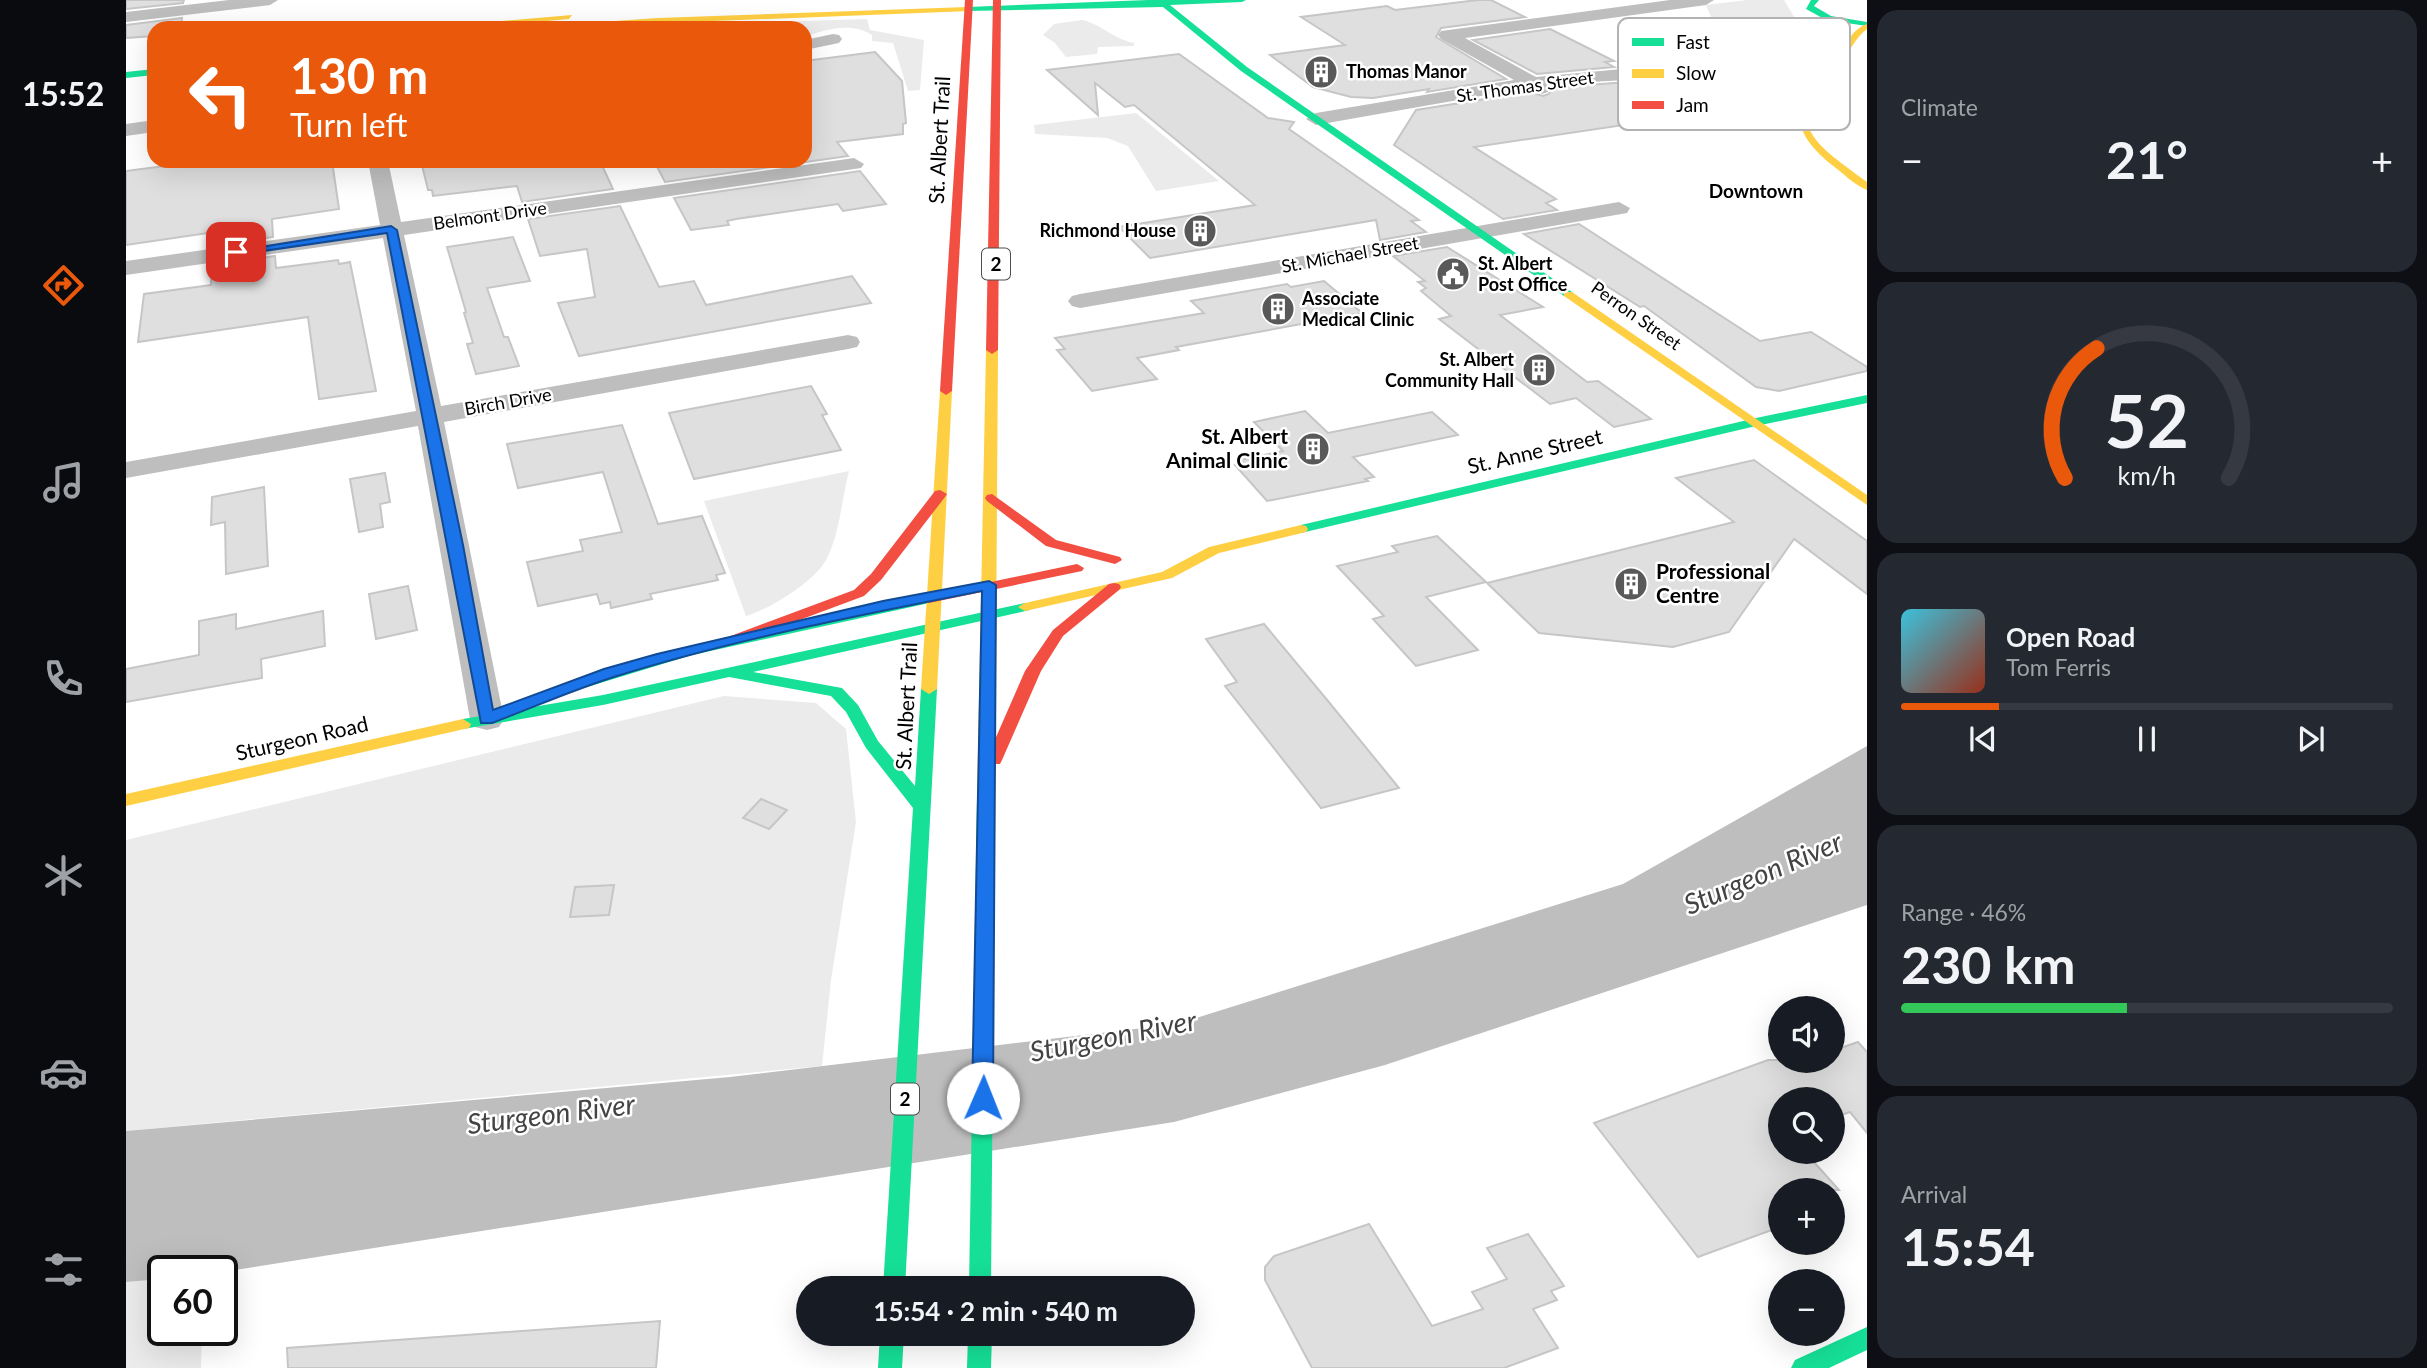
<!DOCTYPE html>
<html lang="en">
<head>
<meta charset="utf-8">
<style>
  body { margin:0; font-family:Lato,sans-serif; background:#242831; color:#f1f3f6; height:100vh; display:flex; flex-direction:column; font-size:26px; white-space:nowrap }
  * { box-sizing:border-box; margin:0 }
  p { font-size:23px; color:#9ea1a6 }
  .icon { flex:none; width:38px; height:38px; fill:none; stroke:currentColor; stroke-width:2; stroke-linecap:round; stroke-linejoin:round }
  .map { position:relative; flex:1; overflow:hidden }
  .panel { display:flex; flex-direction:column; gap:10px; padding:10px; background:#0d0f14; width:560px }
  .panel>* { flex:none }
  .hud { position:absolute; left:21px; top:21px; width:665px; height:147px; border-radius:21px; box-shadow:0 7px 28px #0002; background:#ea580c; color:#fff; overflow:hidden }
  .tools { position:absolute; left:1642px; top:996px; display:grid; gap:14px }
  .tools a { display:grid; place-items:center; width:77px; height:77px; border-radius:50%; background:#171b24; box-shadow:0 7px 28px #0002; font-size:35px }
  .speed { position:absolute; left:21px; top:1255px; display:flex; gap:14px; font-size:35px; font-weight:700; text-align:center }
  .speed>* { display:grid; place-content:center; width:91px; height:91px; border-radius:50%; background:#171b24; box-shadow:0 7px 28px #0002; line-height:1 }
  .speed .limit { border:4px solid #111; border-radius:10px; background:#fff; color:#111 }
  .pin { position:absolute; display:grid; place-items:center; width:60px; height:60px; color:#fff; margin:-30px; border-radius:14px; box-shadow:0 4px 10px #0006 }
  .me { position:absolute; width:77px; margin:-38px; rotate:1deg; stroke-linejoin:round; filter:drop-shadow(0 0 5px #0008) }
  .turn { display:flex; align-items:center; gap:24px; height:147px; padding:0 28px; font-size:32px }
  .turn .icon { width:91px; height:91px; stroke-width:2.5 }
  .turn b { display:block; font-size:49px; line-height:60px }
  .big { font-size:52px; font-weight:700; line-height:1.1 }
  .panel .card { flex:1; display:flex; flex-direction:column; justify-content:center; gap:10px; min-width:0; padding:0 24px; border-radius:21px; background:#242831 }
  .panel .dial { align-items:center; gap:0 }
  .dial svg { height:182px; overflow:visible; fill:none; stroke:#363941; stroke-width:7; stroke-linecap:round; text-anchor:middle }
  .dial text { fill:#f1f3f6; stroke:none }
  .song { display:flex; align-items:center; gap:21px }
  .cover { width:84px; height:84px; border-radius:10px; background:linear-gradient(135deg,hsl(190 70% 55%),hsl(10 70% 35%)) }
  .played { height:7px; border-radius:4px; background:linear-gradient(90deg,#ea580c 20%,#363941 20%) }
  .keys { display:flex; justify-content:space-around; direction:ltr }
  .heat { display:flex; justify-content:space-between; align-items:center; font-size:38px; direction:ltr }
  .charge { height:10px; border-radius:5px; background:linear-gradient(90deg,#34c759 46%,#363941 0) }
  .trip { position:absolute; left:670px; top:1276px; width:399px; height:70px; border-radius:35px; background:#171b24; box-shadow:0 7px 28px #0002; font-weight:700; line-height:70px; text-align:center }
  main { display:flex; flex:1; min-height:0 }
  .dock { display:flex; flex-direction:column; width:126px; justify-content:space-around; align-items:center; background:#090b0e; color:#9ea1a6 }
  .dock .icon { width:49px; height:49px }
  .dock .active { color:#ea580c }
  .dock b { font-size:32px; color:#f1f3f6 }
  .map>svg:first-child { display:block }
  .green { fill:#ebebeb }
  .water { fill:#bebebe }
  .building { fill:#dfdfdf; stroke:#c6c6c6; stroke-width:2 }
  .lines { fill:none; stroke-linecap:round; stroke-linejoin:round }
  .street { fill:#bebebe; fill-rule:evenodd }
  .fast { fill:#16e098; fill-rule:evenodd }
  .slow { fill:#ffcf43; fill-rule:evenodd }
  .jam { fill:#f24e42; fill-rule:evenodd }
  .route { fill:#1a73e8; stroke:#114b97; stroke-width:2 }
  .labels { text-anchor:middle; stroke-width:5; stroke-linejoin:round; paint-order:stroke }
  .far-poi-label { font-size:18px; font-weight:bold; fill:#000; stroke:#fff; text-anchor:start }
  .far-street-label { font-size:18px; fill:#000; stroke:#fff }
  .far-neighbourhood-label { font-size:19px; font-weight:bold; fill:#000; stroke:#fff }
  .shield { fill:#fff; stroke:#4c4c4c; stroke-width:2 }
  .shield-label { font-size:19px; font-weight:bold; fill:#000 }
  .street-label { font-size:21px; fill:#000; stroke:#fff }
  .poi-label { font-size:21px; font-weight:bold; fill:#000; stroke:#fff; text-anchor:end }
  .near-water-label { font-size:28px; font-style:italic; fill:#434343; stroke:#fff }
  .key { fill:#fff; stroke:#b2b2b2; stroke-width:2 }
  .key-label { font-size:19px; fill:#000 }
</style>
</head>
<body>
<main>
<nav class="dock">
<b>15:52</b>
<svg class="icon active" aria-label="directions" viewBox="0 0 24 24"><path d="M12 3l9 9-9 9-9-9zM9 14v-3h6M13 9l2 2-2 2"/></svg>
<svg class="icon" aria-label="music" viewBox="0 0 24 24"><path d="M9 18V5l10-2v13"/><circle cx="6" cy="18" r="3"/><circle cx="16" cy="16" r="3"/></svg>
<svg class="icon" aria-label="phone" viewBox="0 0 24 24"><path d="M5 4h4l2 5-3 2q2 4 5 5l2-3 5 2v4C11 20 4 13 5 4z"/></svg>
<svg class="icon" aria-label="climate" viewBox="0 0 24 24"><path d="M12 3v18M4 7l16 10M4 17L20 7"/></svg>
<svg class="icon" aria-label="car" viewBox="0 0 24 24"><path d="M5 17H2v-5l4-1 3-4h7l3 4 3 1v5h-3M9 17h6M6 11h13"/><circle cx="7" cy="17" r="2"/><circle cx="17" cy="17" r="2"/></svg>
<svg class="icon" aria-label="filters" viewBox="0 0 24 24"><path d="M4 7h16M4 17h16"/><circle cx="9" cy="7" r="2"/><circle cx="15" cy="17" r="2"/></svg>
</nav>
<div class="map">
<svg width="1741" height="1368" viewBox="0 0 1741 1368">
  <rect width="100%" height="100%" fill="#fff"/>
  <!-- green -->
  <g class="green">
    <polygon points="1621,0 1658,0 1677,32 1613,36 1580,42 1562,38 1555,29 1576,25 1585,17 1580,5"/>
    <path d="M741,19L744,30L798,40L794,90L782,91L767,43L746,41V35C727,22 699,29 679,37V28H549V25Z"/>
    <path d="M956,20C975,24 987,39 1008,43V46L972,47L971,54L940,57L929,43L917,35L928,24Z"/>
    <polygon points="1010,113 1093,181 1030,191 1002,146 981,138 909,134 908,125"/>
    <path d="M723,471C716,498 714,531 702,556C692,580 644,609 620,616L578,501Z"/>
    <polygon points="598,696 690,703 720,729 730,822 705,980 696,1066 0,1131 0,840"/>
    <polygon points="37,1279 37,1330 76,1330 75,1368 0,1368 0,1282"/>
  </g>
  <!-- water -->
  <polygon class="water" points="1741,746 1741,905 1259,1065 1048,1122 96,1272 37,1270 37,1279 0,1282 0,1131 604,1077 1051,1024 1497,884"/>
  <!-- building -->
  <g class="building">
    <polygon points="0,0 58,0 57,3 0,9"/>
    <polygon points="1352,0 1365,0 1399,17 1315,28 1310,37 1380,79 1301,92 1303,89 1247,98 1225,97 1187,87 1144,55 1219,45 1175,17 1261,6 1269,10"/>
    <polygon points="56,18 55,28 28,28 28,36 0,38 0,25"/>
    <polygon points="1424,29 1488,61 1479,62 1488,67 1411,74 1347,40"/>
    <polygon points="749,52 776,81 780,123 777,124 777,134 711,142 722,156 539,182 528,161 679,161 679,61"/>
    <polygon points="1053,54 1142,118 1168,122 1163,129 1293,220 1285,221 1300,232 1254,240 1250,220 1024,258 993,227 1129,205 1008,105 999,107 969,83 972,115 921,70"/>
    <polygon points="1488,83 1519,83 1572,110 1539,115 1545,118 1348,147 1430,199 1420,203 1431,210 1377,219 1268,145 1290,110 1404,92 1417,96 1423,94 1426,88"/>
    <polygon points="78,161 99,161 100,165 132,161 206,161 213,209 146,219 147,237 87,246 87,234 82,233 0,245 0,171"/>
    <polygon points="295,161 474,161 487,189 396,202 391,186 307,196 306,190 302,190"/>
    <polygon points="734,171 760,204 717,211 712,204 610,219 601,221 603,225 565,230 548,198"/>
    <polygon points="494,206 533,287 568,281 580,305 726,276 745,303 453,356 432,303 469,297 461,249 414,256 402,219"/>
    <polygon points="1453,224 1634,341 1685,332 1741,367 1741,371 1653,391 1630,387 1518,306 1514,307 1398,234"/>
    <polygon points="387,237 404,281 361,288 378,337 382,337 393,366 350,374 341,344 347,343 338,313 340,312 321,247"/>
    <polygon points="1321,247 1417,307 1374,315 1461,382 1472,381 1525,419 1488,427 1450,398 1424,404 1313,319 1325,316 1295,291 1300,288 1292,282 1299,281 1267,256"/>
    <polygon points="149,256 150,268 212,260 213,264 224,262 250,391 193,399 182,317 12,342 18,294 85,285 86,265"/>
    <polygon points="1198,281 1236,313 1050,347 1053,350 1011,358 1031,379 966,391 931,350 939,349 929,338 1078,313 1065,301 1161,284 1165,287"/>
    <polygon points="685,386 701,414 696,415 715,450 568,479 543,413"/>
    <polygon points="1179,411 1202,433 1306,412 1332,435 1227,457 1248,477 1239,479 1242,481 1141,501 1109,465 1117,463 1115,460 1157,451 1128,422"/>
    <polygon points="496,425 532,524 576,516 599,573 590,575 592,580 524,594 526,599 485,608 484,602 474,604 471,594 412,606 401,562 457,551 454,540 496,532 477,472 392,488 381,444"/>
    <polygon points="1628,460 1741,541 1741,594 1668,539 1603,632 1547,647 1413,633 1361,583 1608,522 1550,478"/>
    <polygon points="259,473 264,502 254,504 257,527 233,532 224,479"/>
    <polygon points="138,487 142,566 100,574 99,522 85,525 86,497"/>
    <polygon points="1311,536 1360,582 1300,597 1352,650 1290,666 1247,619 1258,616 1211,566 1272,552 1266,546"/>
    <polygon points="282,586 291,630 250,639 243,594"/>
    <polygon points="197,611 199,646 135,659 136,678 0,702 0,669 73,655 73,621 110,614 110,629"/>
    <polygon points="1138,624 1202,701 1273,788 1195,808 1099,686 1111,682 1080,639"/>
    <polygon points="635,799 661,810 643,829 617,818"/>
    <polygon points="488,885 483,915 444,917 449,887"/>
    <polygon points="1732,1042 1741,1052 1741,1133 1724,1112 1706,1118 1706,1099 1654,1099 1654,1152 1679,1152 1713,1190 1654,1190 1654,1227 1572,1257 1468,1123 1642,1060 1706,1060 1706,1051"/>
    <polygon points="1243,1224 1306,1326 1357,1309 1346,1292 1381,1279 1361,1248 1402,1234 1438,1286 1425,1291 1431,1300 1407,1309 1432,1348 1378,1368 1186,1368 1139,1280 1139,1267 1148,1256"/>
    <polygon points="534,1321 530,1368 162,1368 161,1348"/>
  </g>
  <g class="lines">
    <!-- street -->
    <g class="street">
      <polygon points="103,0 152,0 144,5 0,22 0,12"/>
      <path d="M1544,0H1588L1580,5L1339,38L1410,77L1496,69H1558L1619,75L1685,90L1687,94L1678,100C1593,80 1510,75 1424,86L1422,92L1416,94L1404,89L1372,93L1190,125L1180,119L1190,113L1388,80L1315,39L1312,35L1315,31Z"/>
      <polygon points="707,34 713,35 716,39 713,43 679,50 679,40"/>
      <polygon points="28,120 28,132 0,136 0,124"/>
      <polygon points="728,158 738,164 735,168 278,235 315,406 722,335 731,337 734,342 731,347 722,349 318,422 378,719 373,727 361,730 349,727 344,719 292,426 0,478 0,462 290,411 257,238 0,275 0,261 254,225 242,161 262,161 275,222"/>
      <polygon points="1493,202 1504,208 1501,213 954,308 946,306 942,301 946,296 954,294"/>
    </g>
    <!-- fast -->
    <g class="fast">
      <polygon points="1022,0 1120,0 1116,2 1044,5 1121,67 1446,292 1446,296 1438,296 1115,71 1037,7 841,11 837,9 841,7"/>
      <polygon points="1685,0 1693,0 1688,6 1705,16 1741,22 1741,26 1700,20 1680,9"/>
      <polygon points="28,69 28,75 0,78 0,72"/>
      <polygon points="1741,395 1741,403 1630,426 1175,533 1168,529 1175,525 1630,418"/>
      <polygon points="803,595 808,596 810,599 808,602 566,655 458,688 450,683 452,679 563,646"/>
      <polygon points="899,603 904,604 906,607 904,610 627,672 716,688 732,705 752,741 789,786 795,689 803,684 811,689 779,1288 757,1288 787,808 740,748 720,712 705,696 603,677 477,705 337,729 329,724 337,719 477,695"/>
      <polygon points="860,793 866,795 869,799 865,1288 843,1288 851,799 854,795"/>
      <polygon points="1741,1327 1741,1350 1703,1368 1665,1368 1669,1360"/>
      <polygon points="754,1334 778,1334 776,1368 752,1368"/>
      <polygon points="842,1334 866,1334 865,1368 841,1368"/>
    </g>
    <!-- slow -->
    <g class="slow">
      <polygon points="841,7 844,11 412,28 416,26 532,18"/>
      <polygon points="446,15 443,19 344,28 313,28 317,26"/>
      <path d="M1741,24V29C1729,38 1724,52 1714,63C1656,125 1683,139 1741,182V190C1728,185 1717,173 1706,165C1656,124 1670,100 1709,59C1720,47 1724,30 1741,24Z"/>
      <polygon points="1438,292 1446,292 1741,495 1741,505 1438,296"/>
      <polygon points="866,346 872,350 869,799 866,803 854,803 851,799 860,350"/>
      <polygon points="820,387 826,391 811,689 803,694 795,689 814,391"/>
      <polygon points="1175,525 1180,526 1182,529 1180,532 1093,553 1046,578 899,611 892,607 899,603 1036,572 1083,547"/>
      <polygon points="337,719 345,724 343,728 0,806 0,794"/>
    </g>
    <!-- jam -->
    <g class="jam">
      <polygon points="839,0 847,0 826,391 820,395 814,391"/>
      <polygon points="867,0 875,0 872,350 866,354 860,350"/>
      <polygon points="814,490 821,494 819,497 755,580 738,596 612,643 602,643 599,640 602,637 728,590 745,574 809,491"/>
      <polygon points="866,494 930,540 994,557 996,560 989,564 920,546 861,501 859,498 861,495"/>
      <polygon points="951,564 958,568 956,571 803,603 796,599 803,595"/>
      <polygon points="988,583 993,584 995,587 993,590 937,636 915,671 876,760 874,764 862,764 860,760 899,671 927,630 983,584"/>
    </g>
  </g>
  <!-- route -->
  <path class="route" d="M265,226L271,230L337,545L367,710L478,669L531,654L757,601L863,581L870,585L867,1098L864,1104L857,1107L849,1104L846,1098L856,591C734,615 610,639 491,676C449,689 408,707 366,723H355L261,233L110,255L104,252Z"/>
  <!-- icons -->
  <defs>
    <symbol id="building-disc" viewBox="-11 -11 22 22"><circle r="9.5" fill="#595959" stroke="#fff"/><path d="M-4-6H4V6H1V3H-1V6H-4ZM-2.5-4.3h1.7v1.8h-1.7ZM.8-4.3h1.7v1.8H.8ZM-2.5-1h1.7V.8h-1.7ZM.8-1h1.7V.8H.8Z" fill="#fff"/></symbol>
    <symbol id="civic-disc" viewBox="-11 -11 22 22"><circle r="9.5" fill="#595959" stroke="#fff"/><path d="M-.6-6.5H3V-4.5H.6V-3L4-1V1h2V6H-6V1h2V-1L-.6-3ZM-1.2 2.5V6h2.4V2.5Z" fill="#fff"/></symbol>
  </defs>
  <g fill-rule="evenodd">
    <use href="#building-disc" x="1176" y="53" width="38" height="38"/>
    <use href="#building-disc" x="1055" y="212" width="38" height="38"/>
    <use href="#civic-disc" x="1308" y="255" width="38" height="38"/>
    <use href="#building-disc" x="1133" y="290" width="38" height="38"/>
    <use href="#building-disc" x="1394" y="351" width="38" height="38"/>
    <use href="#building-disc" x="1168" y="430" width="38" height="38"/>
    <use href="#building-disc" x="1486" y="565" width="38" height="38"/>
  </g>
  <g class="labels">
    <!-- far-poi labels -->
    <g class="far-poi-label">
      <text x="1220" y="78">Thomas Manor</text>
      <text x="1050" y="237" text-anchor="end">Richmond House</text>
      <text x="1352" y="270">St. Albert<tspan x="1352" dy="21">Post Office</tspan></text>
      <text x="1176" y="305">Associate<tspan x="1176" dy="21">Medical Clinic</tspan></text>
      <text x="1388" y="366" text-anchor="end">St. Albert<tspan x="1388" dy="21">Community Hall</tspan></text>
    </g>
    <!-- far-street labels -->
    <g class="far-street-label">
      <text transform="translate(1399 87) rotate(-8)" y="6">St. Thomas Street</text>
      <text transform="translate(364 216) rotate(-8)" y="6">Belmont Drive</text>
      <text transform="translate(1224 255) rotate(-10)" y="6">St. Michael Street</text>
      <text transform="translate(1510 316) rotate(35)" y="6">Perron Street</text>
      <text transform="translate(382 402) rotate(-10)" y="6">Birch Drive</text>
    </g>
    <!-- far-neighbourhood labels -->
    <g class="far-neighbourhood-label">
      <text x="1630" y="198">Downtown</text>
    </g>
    <!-- shield labels -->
    <g class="shield">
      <rect x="856" y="248.5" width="28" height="31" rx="5"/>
      <rect x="765" y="1083.5" width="28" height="31" rx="5"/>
    </g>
    <g class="shield-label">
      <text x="870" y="271">2</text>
      <text x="779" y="1106">2</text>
    </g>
    <!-- street labels -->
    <g class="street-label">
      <text transform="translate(814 140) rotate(-87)" y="7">St. Albert Trail</text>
      <text transform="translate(1409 452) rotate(-13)" y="7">St. Anne Street</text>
      <text transform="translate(781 706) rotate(-87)" y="7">St. Albert Trail</text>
      <text transform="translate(176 739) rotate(-13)" y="7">Sturgeon Road</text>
    </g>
    <!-- poi labels -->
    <g class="poi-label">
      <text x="1162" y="444">St. Albert<tspan x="1162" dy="24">Animal Clinic</tspan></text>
      <text x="1530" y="579" text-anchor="start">Professional<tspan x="1530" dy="24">Centre</tspan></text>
    </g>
    <!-- near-water labels -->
    <g class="near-water-label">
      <text transform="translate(1637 873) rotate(-23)" y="10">Sturgeon River</text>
      <text transform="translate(987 1036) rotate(-11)" y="10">Sturgeon River</text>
      <text transform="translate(425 1114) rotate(-7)" y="10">Sturgeon River</text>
    </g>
  </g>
  <!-- legend -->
  <rect x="1492" y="18" width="232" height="112" rx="10" class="key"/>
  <rect x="1506" y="38" width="32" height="8" fill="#16e098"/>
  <rect x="1506" y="69" width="32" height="9" fill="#ffcf43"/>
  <rect x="1506" y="101" width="32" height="8" fill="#f24e42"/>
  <g class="key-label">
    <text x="1550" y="49">Fast</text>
    <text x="1550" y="80">Slow</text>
    <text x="1550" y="112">Jam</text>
  </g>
</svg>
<div class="tools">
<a><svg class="icon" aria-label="sound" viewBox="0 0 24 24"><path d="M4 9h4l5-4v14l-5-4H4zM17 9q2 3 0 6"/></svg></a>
<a><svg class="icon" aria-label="search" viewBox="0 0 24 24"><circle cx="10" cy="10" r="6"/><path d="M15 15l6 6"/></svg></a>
<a>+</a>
<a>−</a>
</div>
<div class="speed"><div class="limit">60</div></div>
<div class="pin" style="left:110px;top:252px;background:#d93025"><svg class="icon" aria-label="arrive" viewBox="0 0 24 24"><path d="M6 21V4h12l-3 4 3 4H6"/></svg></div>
<svg class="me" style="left:857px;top:1098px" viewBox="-20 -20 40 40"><circle r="19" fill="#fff"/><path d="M0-13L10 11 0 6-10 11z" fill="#1a73e8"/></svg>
<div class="trip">15:54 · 2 min · 540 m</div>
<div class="hud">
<div class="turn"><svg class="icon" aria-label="left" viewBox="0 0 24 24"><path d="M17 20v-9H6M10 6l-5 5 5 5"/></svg><div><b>130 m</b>Turn left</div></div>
</div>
</div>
<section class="panel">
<div class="card"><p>Climate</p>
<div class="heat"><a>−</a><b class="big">21°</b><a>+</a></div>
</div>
<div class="card dial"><svg viewBox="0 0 100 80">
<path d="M14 69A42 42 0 1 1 86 69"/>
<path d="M14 69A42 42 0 0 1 28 12" stroke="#ea580c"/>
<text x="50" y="56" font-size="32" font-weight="700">52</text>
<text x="50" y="72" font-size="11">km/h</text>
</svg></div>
<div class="card">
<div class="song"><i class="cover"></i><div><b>Open Road</b><p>Tom Ferris</p></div></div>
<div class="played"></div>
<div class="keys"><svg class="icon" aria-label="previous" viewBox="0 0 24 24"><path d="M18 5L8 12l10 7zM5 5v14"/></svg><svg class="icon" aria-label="pause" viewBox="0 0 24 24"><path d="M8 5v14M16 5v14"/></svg><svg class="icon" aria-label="next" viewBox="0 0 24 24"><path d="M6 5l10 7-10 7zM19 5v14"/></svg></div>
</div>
<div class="card"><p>Range · 46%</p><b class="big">230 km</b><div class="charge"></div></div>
<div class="card"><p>Arrival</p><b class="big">15:54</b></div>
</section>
</main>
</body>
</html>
